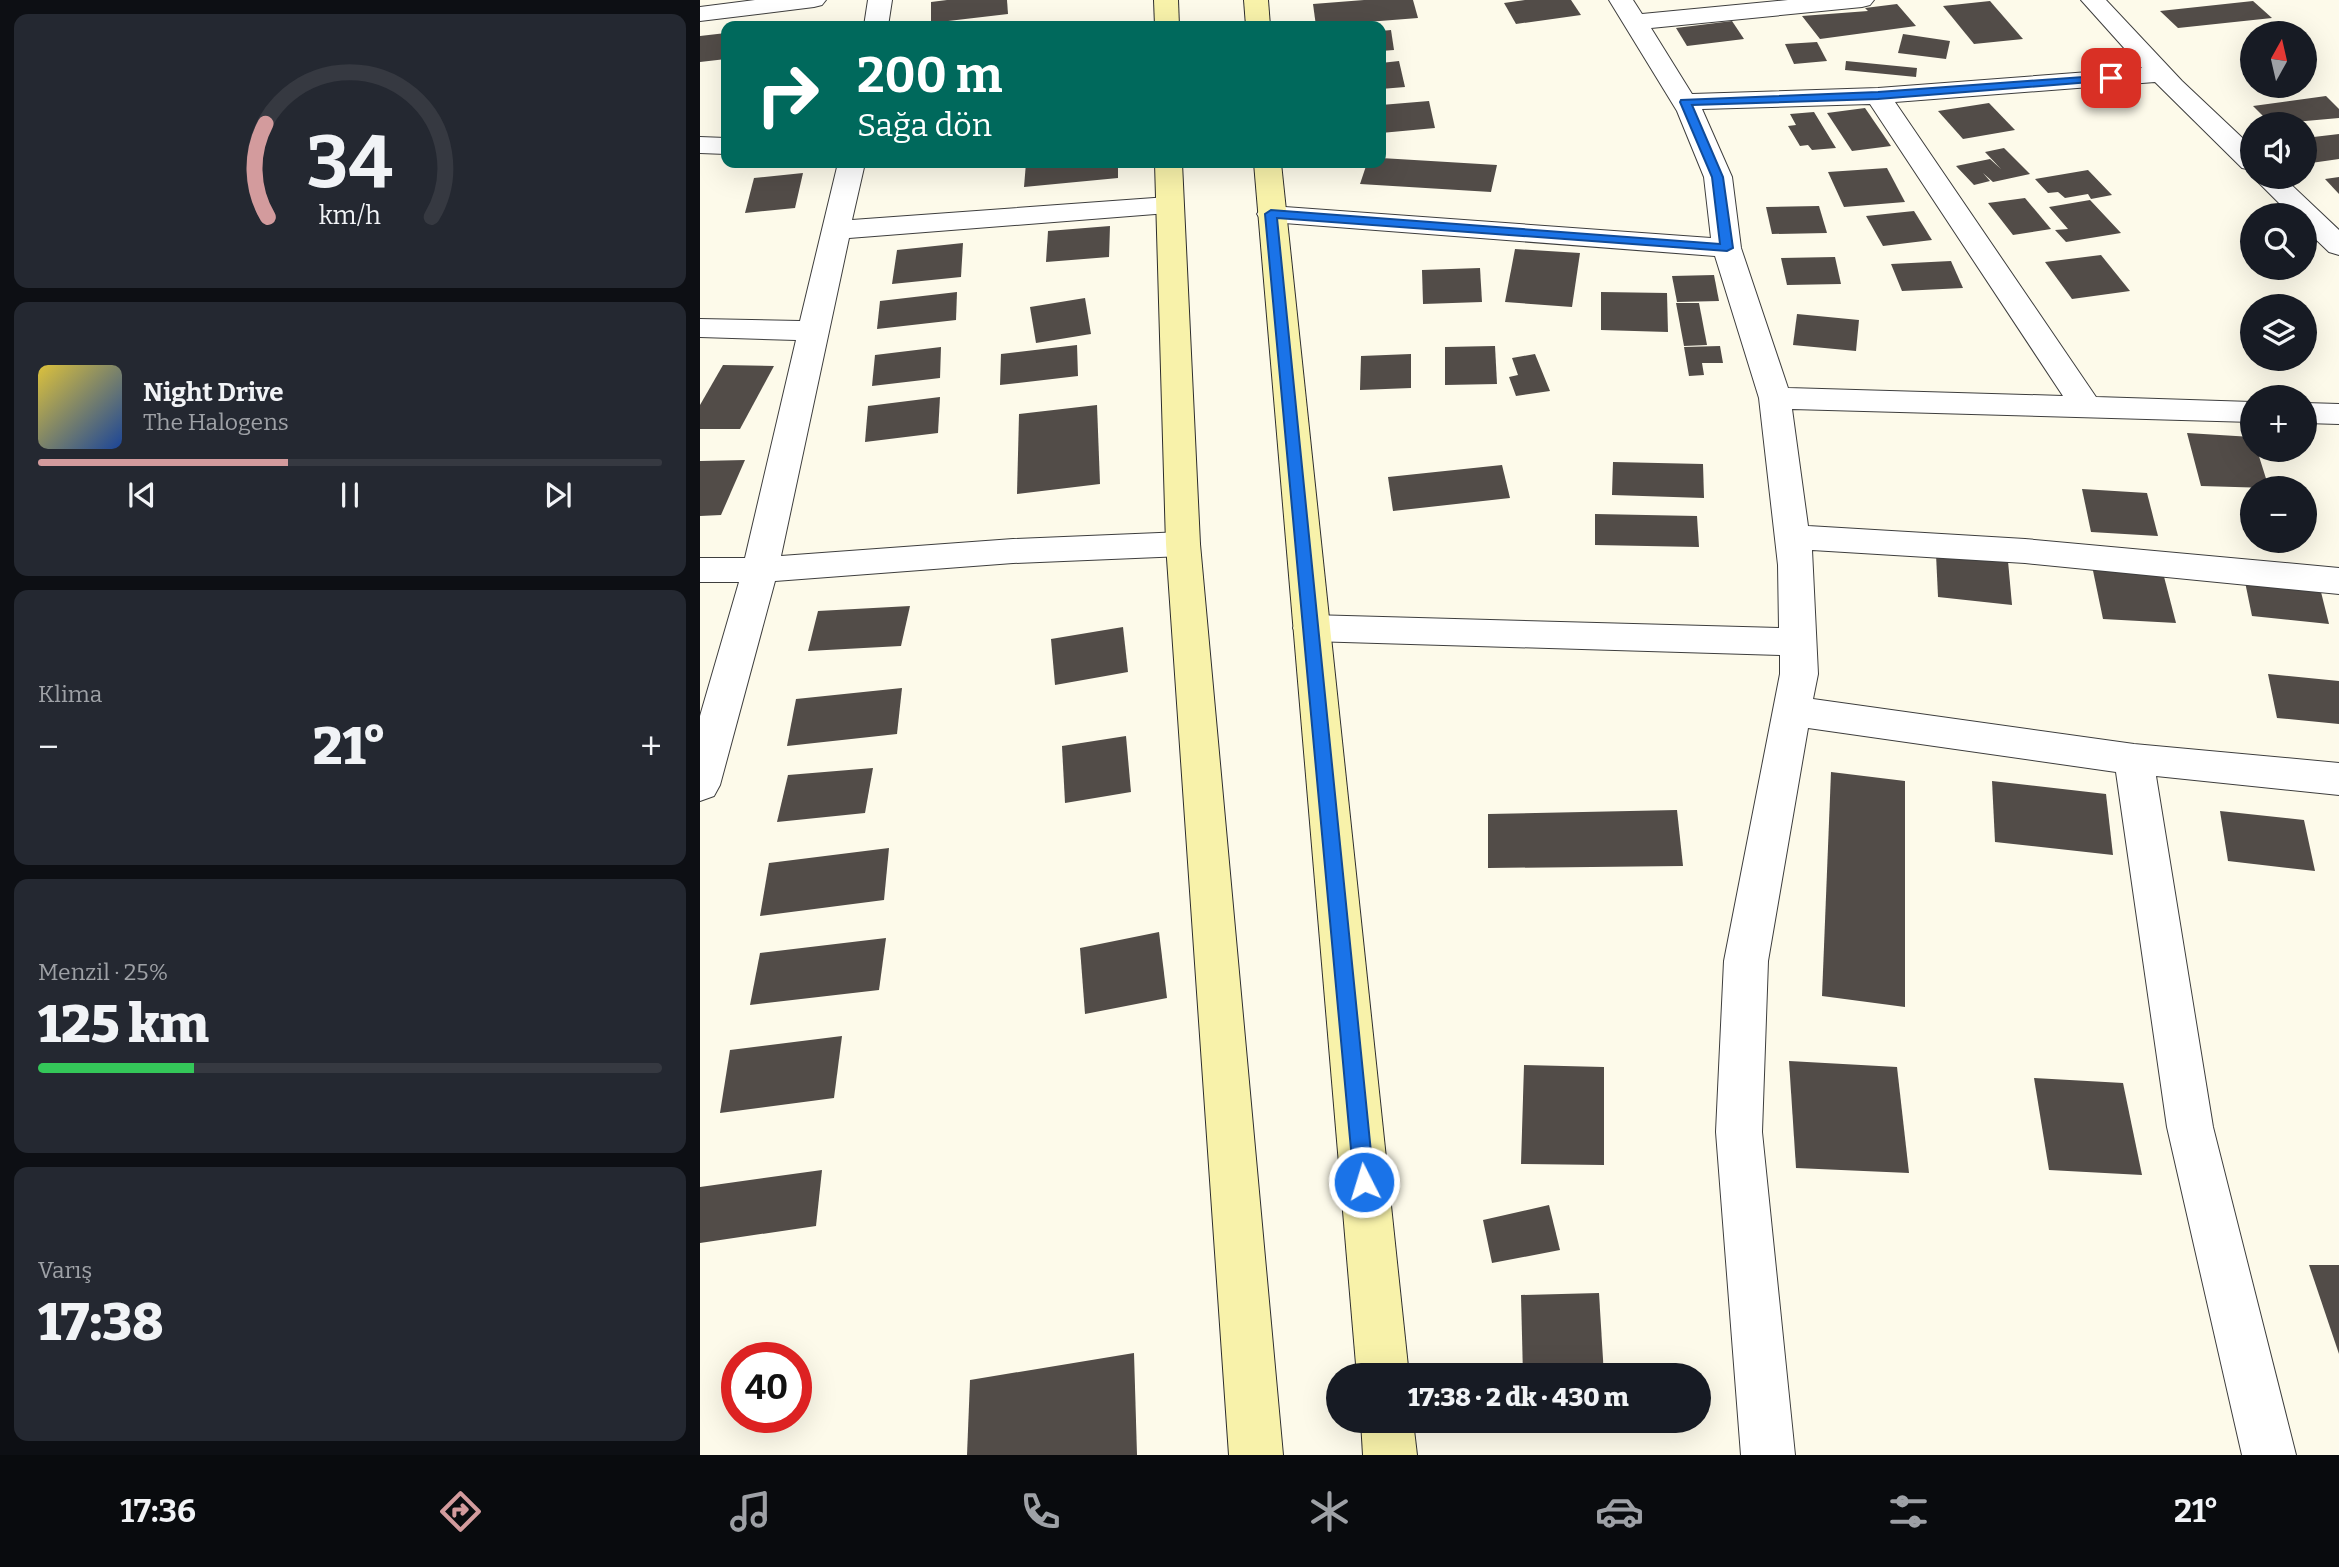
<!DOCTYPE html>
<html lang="tr">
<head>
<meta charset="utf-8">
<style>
  body { margin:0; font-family:Bitter,serif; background:#242831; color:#f1f3f6; height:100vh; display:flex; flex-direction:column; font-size:26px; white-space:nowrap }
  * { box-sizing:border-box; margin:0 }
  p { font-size:23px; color:#9ea1a6 }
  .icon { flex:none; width:38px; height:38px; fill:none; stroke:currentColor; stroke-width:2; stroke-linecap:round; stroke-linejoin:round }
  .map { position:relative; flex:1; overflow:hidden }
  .details { display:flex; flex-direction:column; gap:14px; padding:14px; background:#0d0f14; width:700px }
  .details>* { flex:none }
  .banner { position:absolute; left:21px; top:21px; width:665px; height:147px; border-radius:14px; box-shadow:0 7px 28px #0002; background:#00695c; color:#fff; overflow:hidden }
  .needle { width:46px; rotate:8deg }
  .controls { position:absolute; left:1540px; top:21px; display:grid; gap:14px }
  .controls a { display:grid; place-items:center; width:77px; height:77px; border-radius:50%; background:#171b24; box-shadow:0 7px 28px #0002; font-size:35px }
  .speed { position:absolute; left:21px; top:1342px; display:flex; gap:14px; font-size:35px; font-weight:700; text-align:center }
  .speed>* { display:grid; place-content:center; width:91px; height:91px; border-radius:50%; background:#171b24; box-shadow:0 7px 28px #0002; line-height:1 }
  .speed .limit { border:10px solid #d22; background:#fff; color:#111 }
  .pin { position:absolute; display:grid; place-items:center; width:60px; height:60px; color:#fff; margin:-30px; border-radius:14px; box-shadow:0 4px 10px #0006 }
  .me { position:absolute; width:77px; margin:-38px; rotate:355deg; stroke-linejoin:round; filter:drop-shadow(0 0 5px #0008) }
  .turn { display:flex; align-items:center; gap:24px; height:147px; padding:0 21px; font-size:32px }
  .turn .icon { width:91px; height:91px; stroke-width:2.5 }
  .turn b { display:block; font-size:49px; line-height:60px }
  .big { font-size:52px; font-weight:800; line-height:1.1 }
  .details .widget { flex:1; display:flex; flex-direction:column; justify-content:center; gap:10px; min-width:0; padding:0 24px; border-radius:14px; background:#242831 }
  .details .dial { align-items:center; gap:0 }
  .dial svg { height:182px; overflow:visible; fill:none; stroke:#363941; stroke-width:7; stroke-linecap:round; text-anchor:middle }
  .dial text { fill:#f1f3f6; stroke:none }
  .song { display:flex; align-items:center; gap:21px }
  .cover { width:84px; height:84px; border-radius:10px; background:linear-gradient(135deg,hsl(50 70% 55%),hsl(220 70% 35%)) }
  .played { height:7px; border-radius:4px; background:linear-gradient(90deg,#d39b9d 40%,#363941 40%) }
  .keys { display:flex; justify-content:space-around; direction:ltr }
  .heat { display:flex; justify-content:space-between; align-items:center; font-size:38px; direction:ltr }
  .charge { height:10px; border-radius:5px; background:linear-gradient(90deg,#34c759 25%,#363941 0) }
  .trip { position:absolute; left:626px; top:1363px; width:385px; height:70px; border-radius:35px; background:#171b24; box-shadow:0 7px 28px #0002; font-weight:800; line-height:70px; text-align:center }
  .menu { display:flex; height:112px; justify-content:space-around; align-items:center; background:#090b0e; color:#9ea1a6 }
  .menu .icon { width:49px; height:49px }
  .menu .on { color:#d39b9d }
  .menu b { font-size:32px; color:#f1f3f6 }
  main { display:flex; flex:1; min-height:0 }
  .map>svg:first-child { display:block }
  .building { fill:#524c48 }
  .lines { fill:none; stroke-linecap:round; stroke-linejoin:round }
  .street-casing { stroke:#3e3e3e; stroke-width:2 }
  .secondary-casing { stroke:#2d2d2d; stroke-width:2 }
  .street { fill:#fff; fill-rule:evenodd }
  .secondary { fill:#f8f2aa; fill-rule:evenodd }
  .route { fill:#1a73e8; stroke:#114b97; stroke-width:2 }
</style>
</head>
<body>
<main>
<section class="details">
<div class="widget dial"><svg viewBox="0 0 100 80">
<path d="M14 69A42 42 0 1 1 86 69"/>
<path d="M14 69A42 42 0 0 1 13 28" stroke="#d39b9d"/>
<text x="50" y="56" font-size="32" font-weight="700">34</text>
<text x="50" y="72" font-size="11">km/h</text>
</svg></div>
<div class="widget">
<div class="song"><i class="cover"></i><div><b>Night Drive</b><p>The Halogens</p></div></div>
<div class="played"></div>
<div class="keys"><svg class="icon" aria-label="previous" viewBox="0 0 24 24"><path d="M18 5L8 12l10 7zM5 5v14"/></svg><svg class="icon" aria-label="pause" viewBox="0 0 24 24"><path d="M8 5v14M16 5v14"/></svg><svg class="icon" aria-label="next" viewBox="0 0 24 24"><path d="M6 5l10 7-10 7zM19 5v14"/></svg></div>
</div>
<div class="widget"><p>Klima</p>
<div class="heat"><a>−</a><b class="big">21°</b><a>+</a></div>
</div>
<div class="widget"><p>Menzil · 25%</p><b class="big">125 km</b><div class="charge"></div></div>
<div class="widget"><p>Varış</p><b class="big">17:38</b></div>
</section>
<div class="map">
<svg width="1639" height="1455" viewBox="0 0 1639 1455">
  <rect width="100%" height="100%" fill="#fdfaea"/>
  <!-- building -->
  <g class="building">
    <polygon points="247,0 307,0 308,14 231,23 231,2"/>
    <polygon points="664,0 713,0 718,18 616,26 613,4"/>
    <polygon points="825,0 871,0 881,15 816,24 804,3"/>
    <polygon points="1290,1 1323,39 1274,44 1243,6"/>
    <polygon points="1553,1 1572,18 1478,28 1460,11"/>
    <polygon points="1197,4 1216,26 1120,39 1102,16 1168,11 1165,8"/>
    <polygon points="1032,21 1044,39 987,46 976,28"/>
    <polygon points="691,30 694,50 681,51 681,31"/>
    <polygon points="26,33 26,59 0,62 0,36"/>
    <polygon points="1203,34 1250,41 1246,59 1198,53"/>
    <polygon points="1117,42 1127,61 1094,64 1085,44"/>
    <polygon points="699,61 705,87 681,89 681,63"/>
    <polygon points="1146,61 1217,68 1216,77 1145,70"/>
    <polygon points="1626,96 1639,109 1639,118 1571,124 1553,106"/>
    <polygon points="729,101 735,128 681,133 681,105"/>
    <polygon points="1289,103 1315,130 1263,139 1238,111"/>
    <polygon points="1165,108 1191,146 1152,151 1127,113"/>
    <polygon points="1114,112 1136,148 1112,150 1108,145 1100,146 1088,126 1096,125 1090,114"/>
    <polygon points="1639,134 1639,159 1611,163 1605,157 1605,138"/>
    <polygon points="1304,148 1330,174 1293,182 1283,173 1290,181 1274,185 1256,166 1290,159 1301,169 1285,152"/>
    <polygon points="681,158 797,165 791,192 660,184 667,163 681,163"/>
    <polygon points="326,163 418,163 418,178 324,187"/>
    <polygon points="1187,168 1205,202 1144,207 1128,172"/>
    <polygon points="1388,170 1412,195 1391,199 1388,194 1365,198 1358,192 1348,193 1335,179"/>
    <polygon points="103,173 95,208 45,213 54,178"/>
    <polygon points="1639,177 1639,194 1625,179"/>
    <polygon points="1325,198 1351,229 1313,235 1288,203"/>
    <polygon points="1390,200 1421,233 1366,242 1355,230 1368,229 1349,207"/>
    <polygon points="1119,206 1127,233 1072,234 1066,207"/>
    <polygon points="1214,211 1232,240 1183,246 1166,216"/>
    <polygon points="410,226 409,257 346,262 348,231"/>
    <polygon points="263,243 261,277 192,284 197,250"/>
    <polygon points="815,249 880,253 872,307 805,302"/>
    <polygon points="1401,255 1430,291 1372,299 1345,262"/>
    <polygon points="1135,257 1141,284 1087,285 1081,258"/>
    <polygon points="1251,261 1263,288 1202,291 1191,264"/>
    <polygon points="780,268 782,302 723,304 722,270"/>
    <polygon points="1014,275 1019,301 977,302 972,276"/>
    <polygon points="257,292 256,320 177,329 180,301"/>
    <polygon points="901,292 967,293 968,332 901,330"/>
    <polygon points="385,298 391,334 336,343 330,307"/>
    <polygon points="976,303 999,303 1007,345 984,346"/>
    <polygon points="1097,314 1159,320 1156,351 1093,345"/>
    <polygon points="377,345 378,376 300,385 301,354"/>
    <polygon points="795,346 797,384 745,385 745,347"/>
    <polygon points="1020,346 1023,363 1002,363 1004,375 989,376 984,347"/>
    <polygon points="241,347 240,378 172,386 175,355"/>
    <polygon points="711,354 711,388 660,390 661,356"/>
    <polygon points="835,354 850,391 816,396 809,377 818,375 812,358"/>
    <polygon points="23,365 74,366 40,429 0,429 0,405"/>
    <polygon points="240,397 238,433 165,442 168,406"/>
    <polygon points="397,405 400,484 317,494 319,414"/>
    <polygon points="1487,433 1552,437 1552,450 1557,450 1569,488 1501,486"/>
    <polygon points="45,460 21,515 0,516 0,461"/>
    <polygon points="913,462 1003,464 1004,498 912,495"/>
    <polygon points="802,465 810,498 693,511 688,477"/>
    <polygon points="1382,489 1447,493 1458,536 1391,532"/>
    <polygon points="895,514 997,516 999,547 895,545"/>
    <polygon points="1236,554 1308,561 1312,605 1238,597"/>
    <polygon points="1391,561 1461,565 1476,623 1403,619"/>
    <polygon points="1544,577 1619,584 1629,624 1552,616"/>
    <polygon points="210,606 201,646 108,651 118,611"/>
    <polygon points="423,627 428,672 355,685 351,639"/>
    <polygon points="1568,674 1639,681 1639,724 1577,718"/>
    <polygon points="202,688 197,734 87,746 96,699"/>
    <polygon points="426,736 431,792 365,803 362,746"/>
    <polygon points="173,768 165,813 77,822 88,775"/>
    <polygon points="1131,772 1205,781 1205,1007 1122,996"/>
    <polygon points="1292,781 1406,794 1413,855 1295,842"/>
    <polygon points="977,810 983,866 788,868 788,814"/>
    <polygon points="1520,811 1604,820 1615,871 1528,861"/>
    <polygon points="189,848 184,900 60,916 69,863"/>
    <polygon points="459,932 467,998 385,1014 380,948"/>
    <polygon points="186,938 179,990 50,1005 60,953"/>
    <polygon points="142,1036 134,1098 20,1113 30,1050"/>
    <polygon points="1089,1061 1197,1067 1209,1173 1096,1168"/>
    <polygon points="824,1065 904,1067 904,1165 821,1164"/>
    <polygon points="1334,1078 1423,1083 1442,1175 1349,1170"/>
    <polygon points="122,1170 116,1226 0,1243 0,1187"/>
    <polygon points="849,1205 860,1250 792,1263 783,1220"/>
    <polygon points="1609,1265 1639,1265 1639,1354"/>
    <polygon points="899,1293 904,1376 823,1376 821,1295"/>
    <polygon points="434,1353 437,1455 267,1455 270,1380"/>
  </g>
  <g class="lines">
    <defs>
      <g id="street">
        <polygon points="55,0 126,0 122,5 114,7 0,21 0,7"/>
        <polygon points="168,0 192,0 188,26 164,26"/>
        <path d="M909,0H933L942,14L1088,0H1174L1170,5L1162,7L951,28L992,94L1178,88L1442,68L1381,0H1406L1482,81L1552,147V170L1542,168L1455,82L1195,102L1396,397L1552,402V422L1092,409L1108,526L1325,539L1639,568V594L1325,563L1112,550L1118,674L1113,699L1434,744L1639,763V795L1456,776L1513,1127L1596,1455H1542L1467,1127L1416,772L1108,728L1068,961L1062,1132L1095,1455H1041L1016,1132L1024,961L1080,674V655L611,641L598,637L593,628L598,619L611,615L1079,628L1078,565L1059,398L1015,256L571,222L561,220L557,214L561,208L571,206L1011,238L1004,177L977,111ZM1170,104L1363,396L1088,388L1041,248L1032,177L1002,109Z"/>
        <polygon points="0,137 26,138 26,154 0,153"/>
        <polygon points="138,163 165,163 152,220 468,197 478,199 482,205 478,211 468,213 149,238 81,556 313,539 483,532 495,535 500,544 495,553 483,556 313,563 75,581 20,785 14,796 0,801 0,716 39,582 0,582 0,558 45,558 96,340 0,337 0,319 100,321"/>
        <polygon points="1553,177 1583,177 1639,230 1639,255 1629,252 1605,229 1605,215 1591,215"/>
        <polygon points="1605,403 1639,404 1639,424 1605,423"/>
      </g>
      <g id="secondary">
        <polygon points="454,0 478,0 479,26 455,26"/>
        <polygon points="544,0 568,0 570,26 546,26"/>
        <polygon points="455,163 482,163 500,544 583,1455 529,1455 466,544"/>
        <polygon points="554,163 581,163 709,1376 657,1376"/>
        <polygon points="661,1421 713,1421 717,1455 663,1455"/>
      </g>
    </defs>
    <!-- street casing -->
    <use href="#street" class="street-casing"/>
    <!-- secondary casing -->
    <use href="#secondary" class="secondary-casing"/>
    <!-- street -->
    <use href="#street" class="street"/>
    <!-- secondary -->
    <use href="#secondary" class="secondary"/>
  </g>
  <!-- route -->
  <polygon class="route" points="1411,75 1416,78 1415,80 1178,99 992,105 1023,177 1033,248 1027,251 577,218 674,1182 671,1188 664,1191 657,1188 654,1182 565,214 571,210 1020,244 1012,177 980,102 981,100 1178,92"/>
</svg>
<div class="controls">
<a><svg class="needle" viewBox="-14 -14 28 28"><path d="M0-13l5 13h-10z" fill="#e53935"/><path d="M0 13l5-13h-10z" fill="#9ea1a6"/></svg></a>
<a><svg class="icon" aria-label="sound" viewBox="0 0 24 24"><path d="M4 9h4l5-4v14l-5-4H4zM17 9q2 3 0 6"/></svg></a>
<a><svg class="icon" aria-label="search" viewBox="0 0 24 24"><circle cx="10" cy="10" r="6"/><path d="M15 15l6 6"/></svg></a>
<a><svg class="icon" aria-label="layers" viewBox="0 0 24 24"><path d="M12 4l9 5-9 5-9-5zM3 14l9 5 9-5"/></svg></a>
<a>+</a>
<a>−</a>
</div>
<div class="speed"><div class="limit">40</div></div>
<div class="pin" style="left:1411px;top:78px;background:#d93025"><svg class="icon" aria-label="arrive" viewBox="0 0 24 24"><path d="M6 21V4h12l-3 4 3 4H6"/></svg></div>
<svg class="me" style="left:664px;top:1182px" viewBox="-20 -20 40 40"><circle r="17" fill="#1a73e8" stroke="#fff" stroke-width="3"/><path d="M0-11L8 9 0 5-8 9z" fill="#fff"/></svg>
<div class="trip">17:38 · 2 dk · 430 m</div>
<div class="banner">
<div class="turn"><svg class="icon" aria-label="right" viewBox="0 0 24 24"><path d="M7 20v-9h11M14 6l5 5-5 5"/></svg><div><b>200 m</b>Sağa dön</div></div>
</div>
</div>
</main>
<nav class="menu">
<b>17:36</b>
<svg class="icon on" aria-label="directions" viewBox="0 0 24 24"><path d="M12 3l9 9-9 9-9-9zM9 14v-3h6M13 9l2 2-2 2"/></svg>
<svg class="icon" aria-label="music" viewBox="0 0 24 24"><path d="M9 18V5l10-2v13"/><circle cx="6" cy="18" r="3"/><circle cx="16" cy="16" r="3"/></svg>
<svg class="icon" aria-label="phone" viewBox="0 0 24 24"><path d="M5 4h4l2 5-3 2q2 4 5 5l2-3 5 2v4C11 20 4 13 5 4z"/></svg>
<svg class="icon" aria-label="climate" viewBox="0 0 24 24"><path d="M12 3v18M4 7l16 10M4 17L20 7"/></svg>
<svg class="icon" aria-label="car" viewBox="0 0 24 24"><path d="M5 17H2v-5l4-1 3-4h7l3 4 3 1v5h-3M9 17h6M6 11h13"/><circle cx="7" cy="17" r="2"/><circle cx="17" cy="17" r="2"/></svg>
<svg class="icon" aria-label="filters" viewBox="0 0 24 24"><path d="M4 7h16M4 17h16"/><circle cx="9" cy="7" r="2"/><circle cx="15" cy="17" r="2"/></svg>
<b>21°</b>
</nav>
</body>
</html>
